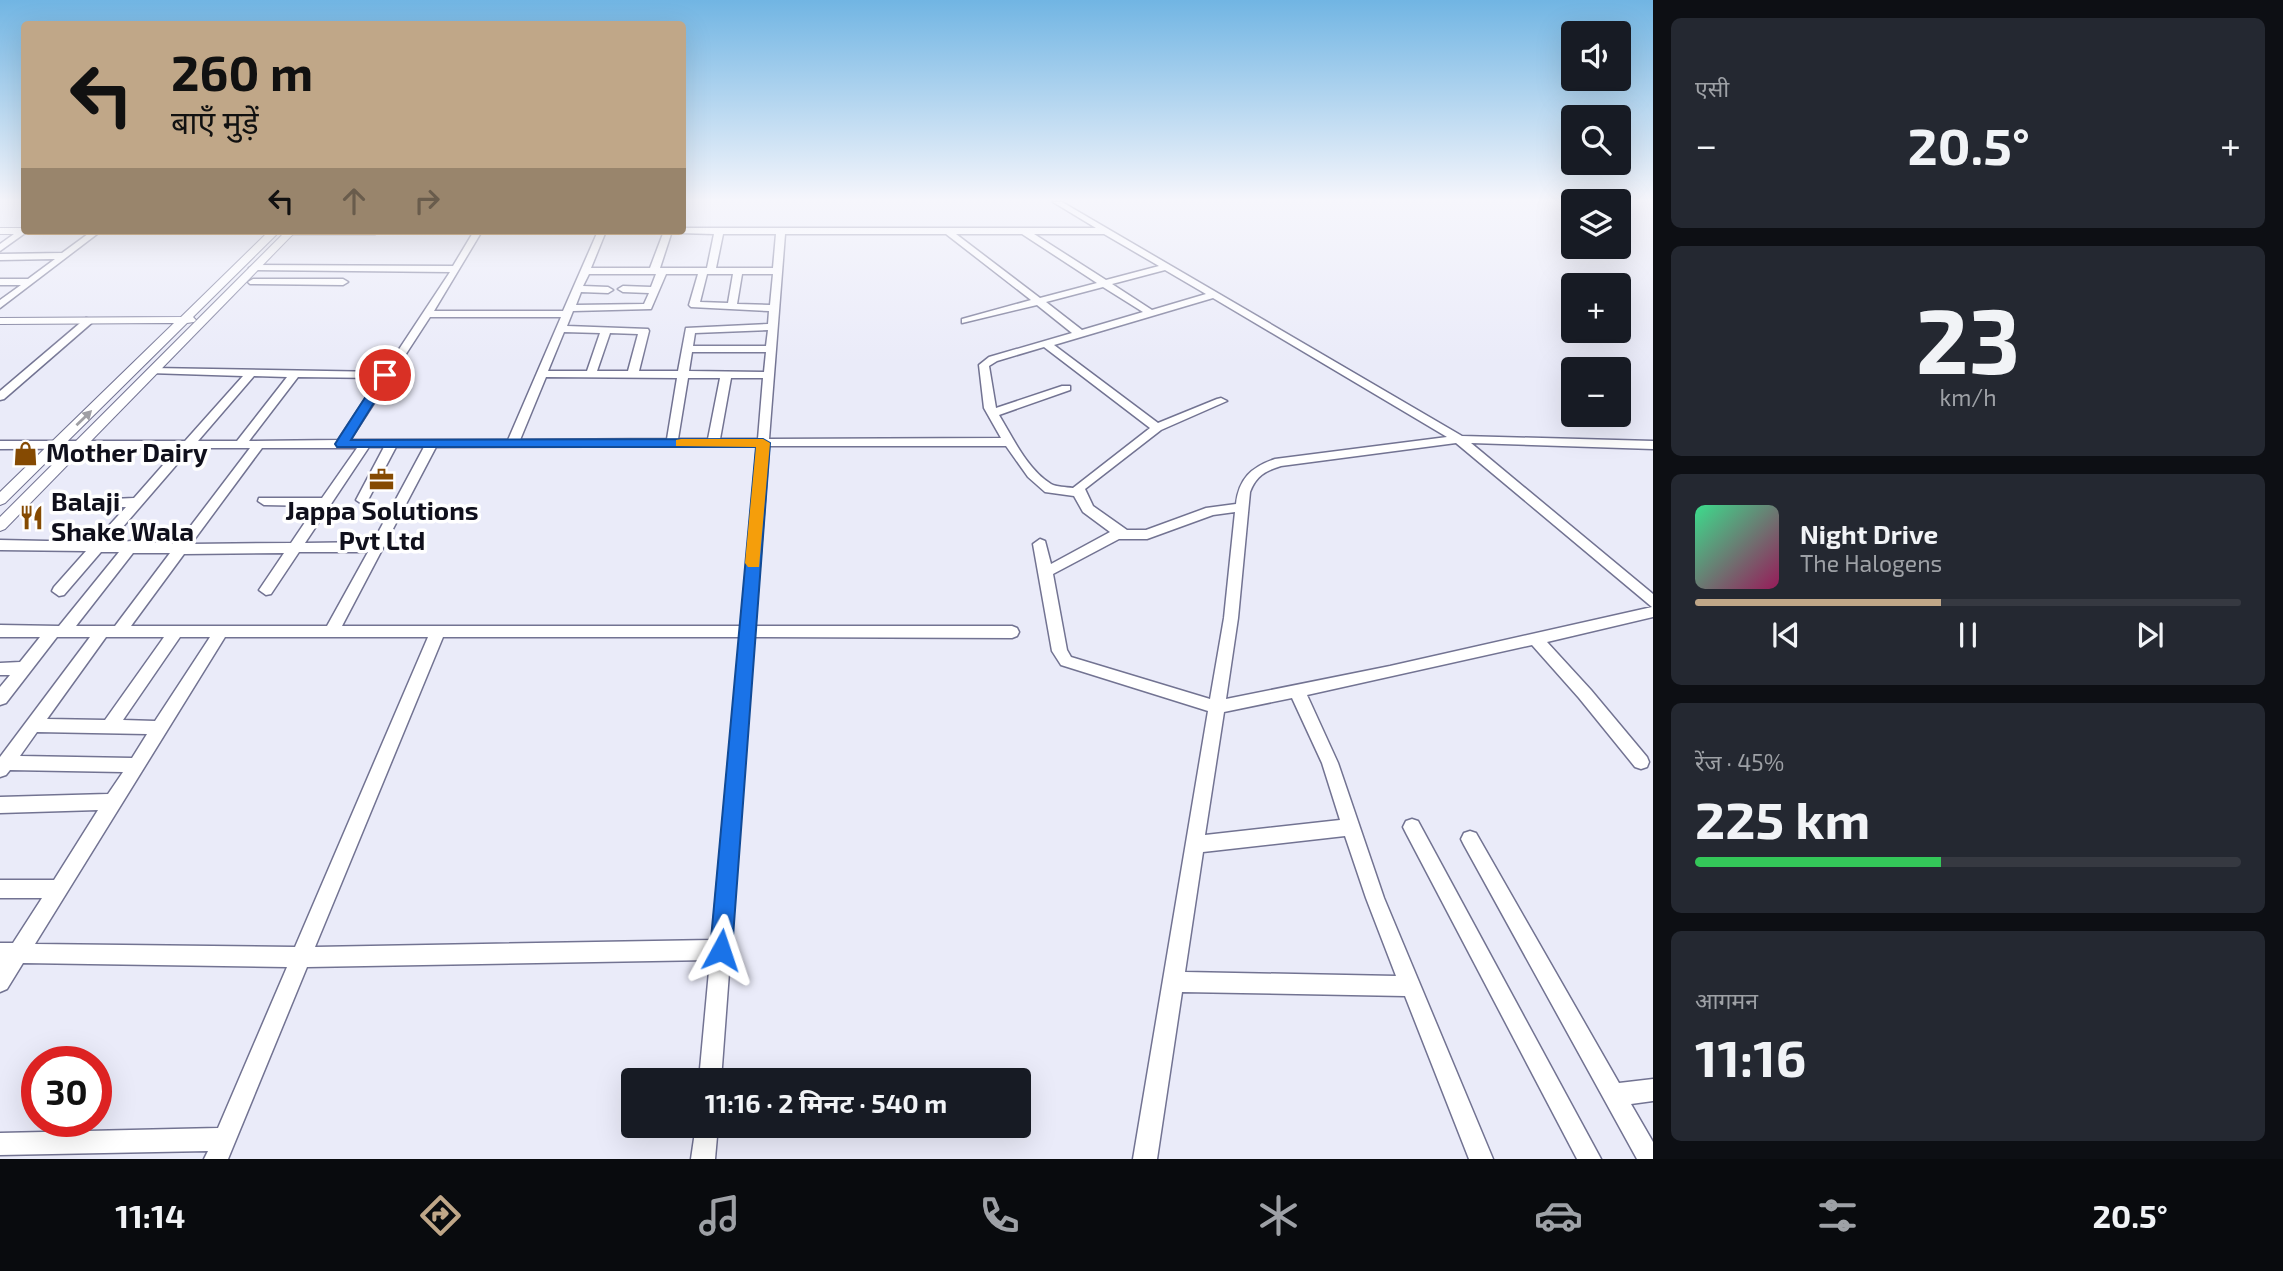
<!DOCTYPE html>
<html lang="hi">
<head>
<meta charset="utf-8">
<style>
  body { margin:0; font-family:"Exo 2","Noto Sans Devanagari",sans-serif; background:#242831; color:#f1f3f6; height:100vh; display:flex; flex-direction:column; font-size:26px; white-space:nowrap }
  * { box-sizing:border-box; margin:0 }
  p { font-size:23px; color:#9ea1a6 }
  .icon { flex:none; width:38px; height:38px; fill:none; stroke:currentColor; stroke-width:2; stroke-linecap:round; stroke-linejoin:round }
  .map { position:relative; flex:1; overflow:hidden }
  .panel { display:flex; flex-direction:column; gap:18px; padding:18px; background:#0d0f14; width:630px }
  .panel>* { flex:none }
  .hud { position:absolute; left:21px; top:21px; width:665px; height:214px; border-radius:7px; box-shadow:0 7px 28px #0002; background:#c0a788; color:#111; overflow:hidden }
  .controls { position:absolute; left:1561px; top:21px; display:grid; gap:14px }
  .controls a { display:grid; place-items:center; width:70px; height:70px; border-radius:7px; background:#171b24; box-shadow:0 7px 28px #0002; font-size:35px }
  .speed { position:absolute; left:21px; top:1046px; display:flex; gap:14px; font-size:35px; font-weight:700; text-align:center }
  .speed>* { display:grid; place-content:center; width:91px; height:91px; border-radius:50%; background:#171b24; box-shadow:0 7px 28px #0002; line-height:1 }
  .speed .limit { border:10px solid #d22; background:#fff; color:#111 }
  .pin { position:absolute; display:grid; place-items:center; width:60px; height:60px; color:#fff; margin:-30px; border:4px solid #fff; border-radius:50%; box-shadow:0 2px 7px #0007 }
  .me { position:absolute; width:77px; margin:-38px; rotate:5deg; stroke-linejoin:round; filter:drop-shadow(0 0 5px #0008) }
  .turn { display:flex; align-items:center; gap:24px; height:147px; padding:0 35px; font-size:32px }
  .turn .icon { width:91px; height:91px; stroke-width:2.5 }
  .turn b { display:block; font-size:49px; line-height:60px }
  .lanes { display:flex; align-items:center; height:66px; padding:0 35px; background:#0003; justify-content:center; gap:35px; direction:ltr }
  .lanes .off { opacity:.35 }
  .big { font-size:52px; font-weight:700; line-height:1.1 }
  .panel .widget { flex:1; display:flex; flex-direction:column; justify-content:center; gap:10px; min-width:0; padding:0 24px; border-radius:10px; background:#242831 }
  .panel .dial { align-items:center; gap:0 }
  .dial b { font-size:91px; line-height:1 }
  .song { display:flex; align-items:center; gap:21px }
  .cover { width:84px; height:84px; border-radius:10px; background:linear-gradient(135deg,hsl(150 70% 55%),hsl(330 70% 35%)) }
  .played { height:7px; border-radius:4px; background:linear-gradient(90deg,#c0a788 45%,#363941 45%) }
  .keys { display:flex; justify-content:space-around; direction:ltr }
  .heat { display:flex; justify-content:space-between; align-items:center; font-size:38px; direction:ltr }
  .charge { height:10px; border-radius:5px; background:linear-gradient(90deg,#34c759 45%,#363941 0) }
  .trip { position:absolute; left:621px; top:1068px; width:410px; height:70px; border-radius:7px; background:#171b24; box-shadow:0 7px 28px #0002; font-weight:700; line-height:70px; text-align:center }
  .tabs { display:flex; height:112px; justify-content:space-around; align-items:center; background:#090b0e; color:#9ea1a6 }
  .tabs .icon { width:49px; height:49px }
  .tabs .active { color:#c0a788 }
  .tabs b { font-size:32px; color:#f1f3f6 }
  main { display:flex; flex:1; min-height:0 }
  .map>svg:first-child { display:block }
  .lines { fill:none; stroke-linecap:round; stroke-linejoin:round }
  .minor-casing { stroke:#727392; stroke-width:3 }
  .tertiary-casing { stroke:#727392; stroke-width:2 }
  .minor { fill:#fff; fill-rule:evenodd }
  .tertiary { fill:#fff; fill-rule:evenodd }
  .oneway { fill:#9f9fa4 }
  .route { fill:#1a73e8; stroke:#114b97; stroke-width:2 }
  .slow { fill:#f59e0b }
  .labels { text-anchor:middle; stroke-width:7; stroke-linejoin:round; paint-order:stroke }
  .poi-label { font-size:26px; font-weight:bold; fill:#10101c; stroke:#fff; text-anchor:start }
</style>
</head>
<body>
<main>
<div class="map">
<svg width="1653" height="1159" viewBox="0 0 1653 1159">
  <rect width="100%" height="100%" fill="#eaebf9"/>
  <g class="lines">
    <defs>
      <g id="minor">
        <path d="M1053,202H1062L1462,436L1653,441V449L1471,443L1653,594V617L1547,642L1591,690L1647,757L1649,762L1647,767L1641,769L1635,767L1579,698L1532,645L1307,695L1338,763L1384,898L1493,1159H1469L1405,996L1182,992L1157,1159H1133L1208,711L1061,665L1052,651L1033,544L1040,539L1045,541L1051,564L1110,532L1083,512L1074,496L1045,492L1028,477L1006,446H769L755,626H1012L1017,628L1019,632L1017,636L1012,638L754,637L721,1080H699L710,960L307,967L228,1159H204L208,1151L0,1155V1133L218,1128L287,967L23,963L7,989L0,992V943H13L42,898H0V880H54L98,810L0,813V797L108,794L123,772L10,770L6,775L0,777V757L90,637H57L6,703L0,705V687L10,675H0V663L20,662L40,637H0V625L59,626L119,552H101L64,595L59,596L52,591L54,587L86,551L0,550V540L94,542L126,507L74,508L68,504L69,501L134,498L178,448L0,449V441H185L243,376L149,373L148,371L153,368L384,372L450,272L251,270L249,268L254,265L453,266L474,231H482L434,311H563L598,231H606L591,268H650L664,231H672L660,268H707L714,234L679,233L678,231H682V228H1096ZM723,234H776L773,268H716ZM785,234H946L1031,300L962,319V323L1037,305L1072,333L989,357L979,365L984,408L1001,438L769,439ZM956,234H1022L1097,283L1040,298ZM1104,234L1159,266L1106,280L1034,234ZM1165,270L1206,294L1152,310L1112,284ZM589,274H656L651,287L623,286L618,289L623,292L649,293L644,304L576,305L581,292L608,293L613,290L608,287L583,286ZM666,274H698L689,305L691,307L769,311L768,324L686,328L678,371H639L649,331L648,329L567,326L573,311L651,309ZM707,274H733L728,303L700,302ZM742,274H773L770,305L737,304ZM1103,287L1143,312L1082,330L1046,302ZM1213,298L1447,437L1275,459C1251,467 1239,479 1236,504L1206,508L1146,530H1127L1093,506L1085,489L1161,430L1227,401L1221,398L1217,399L1158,423L1054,345ZM430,317H561L508,440H350ZM768,330L766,346H693L695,333ZM564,332L600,333L587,371H548ZM610,333L638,334L628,371H597ZM1044,347L1150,428L1073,488C1066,487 1056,487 1051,484C1027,469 1013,438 999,415L1070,390V386H1062L996,408L989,366L997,361ZM692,352H766L764,372L689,371ZM254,376L287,377L237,441H198ZM298,377L379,378L338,440L249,441ZM546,377L677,378L667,439L520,440ZM688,378H720L708,439H678ZM731,378H763L758,439H720ZM1456,443L1652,607L1390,666L1226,699L1238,618L1250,492C1256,476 1265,471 1281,466ZM757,446L741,626H342L436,447ZM369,447H384L356,500L362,504L368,500L396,447H424L373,542L305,543ZM191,448H250L177,544L131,541L109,543ZM262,448H357L322,498H259L258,501L264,505L316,506L291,543L191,544ZM1235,512L1224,618L1210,699L1071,657L1067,650L1053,574L1119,539H1147L1213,515ZM299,552H368L327,626H131L184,554L284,553L259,590L266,595L271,594ZM133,553H170L115,626H76ZM106,637H164L105,720L47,719ZM180,637H210L155,721L123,720ZM225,637H428L295,947L35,944ZM443,637H740L712,940L315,947ZM1292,698L1322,763L1340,820L1205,835L1224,712ZM37,732L147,734L132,758L20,756ZM1345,836L1366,898L1396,976L1185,972L1203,852Z"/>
        <polygon points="21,229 28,231 0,251 0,244"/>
        <polygon points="92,231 101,231 0,308 0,300 21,285 0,285 0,279 28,279 55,259 0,260 0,254 62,253"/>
        <polygon points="287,231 379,231 375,234 291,234"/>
        <polygon points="253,279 343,279 348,282 343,285 250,284 248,282"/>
        <polygon points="86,318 95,320 4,399 0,400 0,391"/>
        <polygon points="1412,819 1418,821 1601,1159 1577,1159 1406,833 1403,827 1406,821"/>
        <polygon points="1470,831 1476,833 1619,1083 1653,1079 1653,1101 1631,1104 1653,1142 1653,1159 1637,1159 1464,845 1461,839 1464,833"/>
        <polygon points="696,1125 718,1125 715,1159 691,1159"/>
      </g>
      <g id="tertiary">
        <polygon points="0,228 24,228 24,231 29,231 24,234 0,234"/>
        <polygon points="269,231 280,231 193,317 196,320 194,322 187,323 5,503 0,505 0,492 174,323 0,324 0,318 181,317"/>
        <polygon points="286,231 296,231 5,529 0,531 0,517"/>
      </g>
    </defs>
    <!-- minor casing -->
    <use href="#minor" class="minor-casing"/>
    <!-- tertiary casing -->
    <use href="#tertiary" class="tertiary-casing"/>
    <!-- minor -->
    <use href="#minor" class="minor"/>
    <!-- tertiary -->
    <use href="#tertiary" class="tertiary"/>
  </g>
  <!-- one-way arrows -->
  <defs><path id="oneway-solid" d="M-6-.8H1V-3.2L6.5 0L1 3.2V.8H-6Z" transform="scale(1.75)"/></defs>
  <use class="oneway" href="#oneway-solid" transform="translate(84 418) rotate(-44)"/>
  <!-- sky -->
  <linearGradient id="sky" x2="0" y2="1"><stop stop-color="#71b5e3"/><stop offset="0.55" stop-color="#f6f6fc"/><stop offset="1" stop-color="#f6f6fc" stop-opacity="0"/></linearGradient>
  <rect width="1653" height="364" fill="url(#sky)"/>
  <!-- route -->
  <polygon class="route" points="385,372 391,375 351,440 763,439 770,443 732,950 729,958 721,961 713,958 710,950 756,447 337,447 335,444 381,373"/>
  <!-- slow -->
  <polygon class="slow" points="681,439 763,439 770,443 759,567 748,567 745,563 756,447 676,446 676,440"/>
  <!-- icons -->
  <defs>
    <symbol id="shop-bare" viewBox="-9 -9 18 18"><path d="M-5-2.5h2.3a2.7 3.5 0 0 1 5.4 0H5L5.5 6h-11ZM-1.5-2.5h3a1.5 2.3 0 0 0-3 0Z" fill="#854a02" stroke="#fff" stroke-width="2.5" paint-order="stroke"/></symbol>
    <symbol id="office-bare" viewBox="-9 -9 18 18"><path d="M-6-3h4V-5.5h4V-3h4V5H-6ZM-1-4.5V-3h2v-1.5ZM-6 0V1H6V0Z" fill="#854a02" stroke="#fff" stroke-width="2.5" paint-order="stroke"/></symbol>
    <symbol id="restaurant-bare" viewBox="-9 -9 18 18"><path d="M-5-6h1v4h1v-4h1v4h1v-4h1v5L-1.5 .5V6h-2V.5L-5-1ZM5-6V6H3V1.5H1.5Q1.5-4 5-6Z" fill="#854a02" stroke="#fff" stroke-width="2.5" paint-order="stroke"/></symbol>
  </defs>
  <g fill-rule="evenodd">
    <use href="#shop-bare" x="8" y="436" width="35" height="35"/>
    <use href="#office-bare" x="364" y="462" width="35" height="35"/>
    <use href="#restaurant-bare" x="14" y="500" width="35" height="35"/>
  </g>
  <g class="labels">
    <!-- poi labels -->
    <g class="poi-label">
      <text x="46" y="462">Mother Dairy</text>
      <text x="51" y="511">Balaji<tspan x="51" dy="30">Shake Wala</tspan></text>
      <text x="382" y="520" text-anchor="middle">Jappa Solutions<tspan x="382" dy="30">Pvt Ltd</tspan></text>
    </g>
  </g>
</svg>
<div class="controls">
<a><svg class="icon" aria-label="sound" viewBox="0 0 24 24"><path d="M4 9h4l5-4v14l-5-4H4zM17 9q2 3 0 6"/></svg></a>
<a><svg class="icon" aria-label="search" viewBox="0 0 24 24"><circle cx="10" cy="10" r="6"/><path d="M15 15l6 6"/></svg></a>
<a><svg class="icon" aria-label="layers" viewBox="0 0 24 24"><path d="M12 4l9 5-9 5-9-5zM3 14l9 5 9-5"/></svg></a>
<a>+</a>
<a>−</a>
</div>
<div class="speed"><div class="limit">30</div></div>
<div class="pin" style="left:385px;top:375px;background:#d93025"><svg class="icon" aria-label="arrive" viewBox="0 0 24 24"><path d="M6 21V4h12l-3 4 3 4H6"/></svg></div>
<svg class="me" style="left:721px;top:950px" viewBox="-20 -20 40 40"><path d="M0-17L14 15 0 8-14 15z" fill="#1a73e8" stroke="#fff" stroke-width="4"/></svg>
<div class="trip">11:16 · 2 मिनट · 540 m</div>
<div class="hud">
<div class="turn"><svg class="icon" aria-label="left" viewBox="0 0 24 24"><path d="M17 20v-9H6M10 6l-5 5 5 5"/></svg><div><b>260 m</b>बाएँ मुड़ें</div></div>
<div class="lanes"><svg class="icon" aria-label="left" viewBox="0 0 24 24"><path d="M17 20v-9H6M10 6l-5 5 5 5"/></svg><svg class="icon off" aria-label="ahead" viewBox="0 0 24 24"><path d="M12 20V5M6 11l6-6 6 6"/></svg><svg class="icon off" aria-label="right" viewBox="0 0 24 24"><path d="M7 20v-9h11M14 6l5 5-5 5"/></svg></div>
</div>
</div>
<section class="panel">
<div class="widget"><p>एसी</p>
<div class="heat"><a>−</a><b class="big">20.5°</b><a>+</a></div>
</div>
<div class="widget dial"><b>23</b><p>km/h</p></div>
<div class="widget">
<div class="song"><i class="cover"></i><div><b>Night Drive</b><p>The Halogens</p></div></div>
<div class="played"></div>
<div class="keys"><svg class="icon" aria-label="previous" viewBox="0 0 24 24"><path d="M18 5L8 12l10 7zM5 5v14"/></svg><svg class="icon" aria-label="pause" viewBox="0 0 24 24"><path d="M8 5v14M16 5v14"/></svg><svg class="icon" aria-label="next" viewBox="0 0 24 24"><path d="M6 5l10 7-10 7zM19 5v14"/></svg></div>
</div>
<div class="widget"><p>रेंज · 45%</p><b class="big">225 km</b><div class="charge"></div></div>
<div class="widget"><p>आगमन</p><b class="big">11:16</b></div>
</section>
</main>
<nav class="tabs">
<b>11:14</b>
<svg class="icon active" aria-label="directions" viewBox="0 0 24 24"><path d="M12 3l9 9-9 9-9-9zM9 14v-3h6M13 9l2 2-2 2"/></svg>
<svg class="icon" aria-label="music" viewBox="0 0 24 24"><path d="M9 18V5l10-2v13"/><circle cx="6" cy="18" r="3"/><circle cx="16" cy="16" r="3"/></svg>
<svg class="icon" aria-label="phone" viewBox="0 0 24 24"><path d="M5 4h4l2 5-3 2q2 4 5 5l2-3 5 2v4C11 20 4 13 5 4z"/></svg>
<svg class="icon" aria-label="climate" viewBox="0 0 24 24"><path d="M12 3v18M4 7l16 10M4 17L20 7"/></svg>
<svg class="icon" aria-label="car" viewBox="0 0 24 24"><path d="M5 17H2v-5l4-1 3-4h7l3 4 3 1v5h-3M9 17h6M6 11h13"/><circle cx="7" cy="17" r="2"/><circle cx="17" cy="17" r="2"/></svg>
<svg class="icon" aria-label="filters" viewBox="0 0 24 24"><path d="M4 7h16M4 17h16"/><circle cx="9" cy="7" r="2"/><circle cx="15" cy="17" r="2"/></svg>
<b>20.5°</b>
</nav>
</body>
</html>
